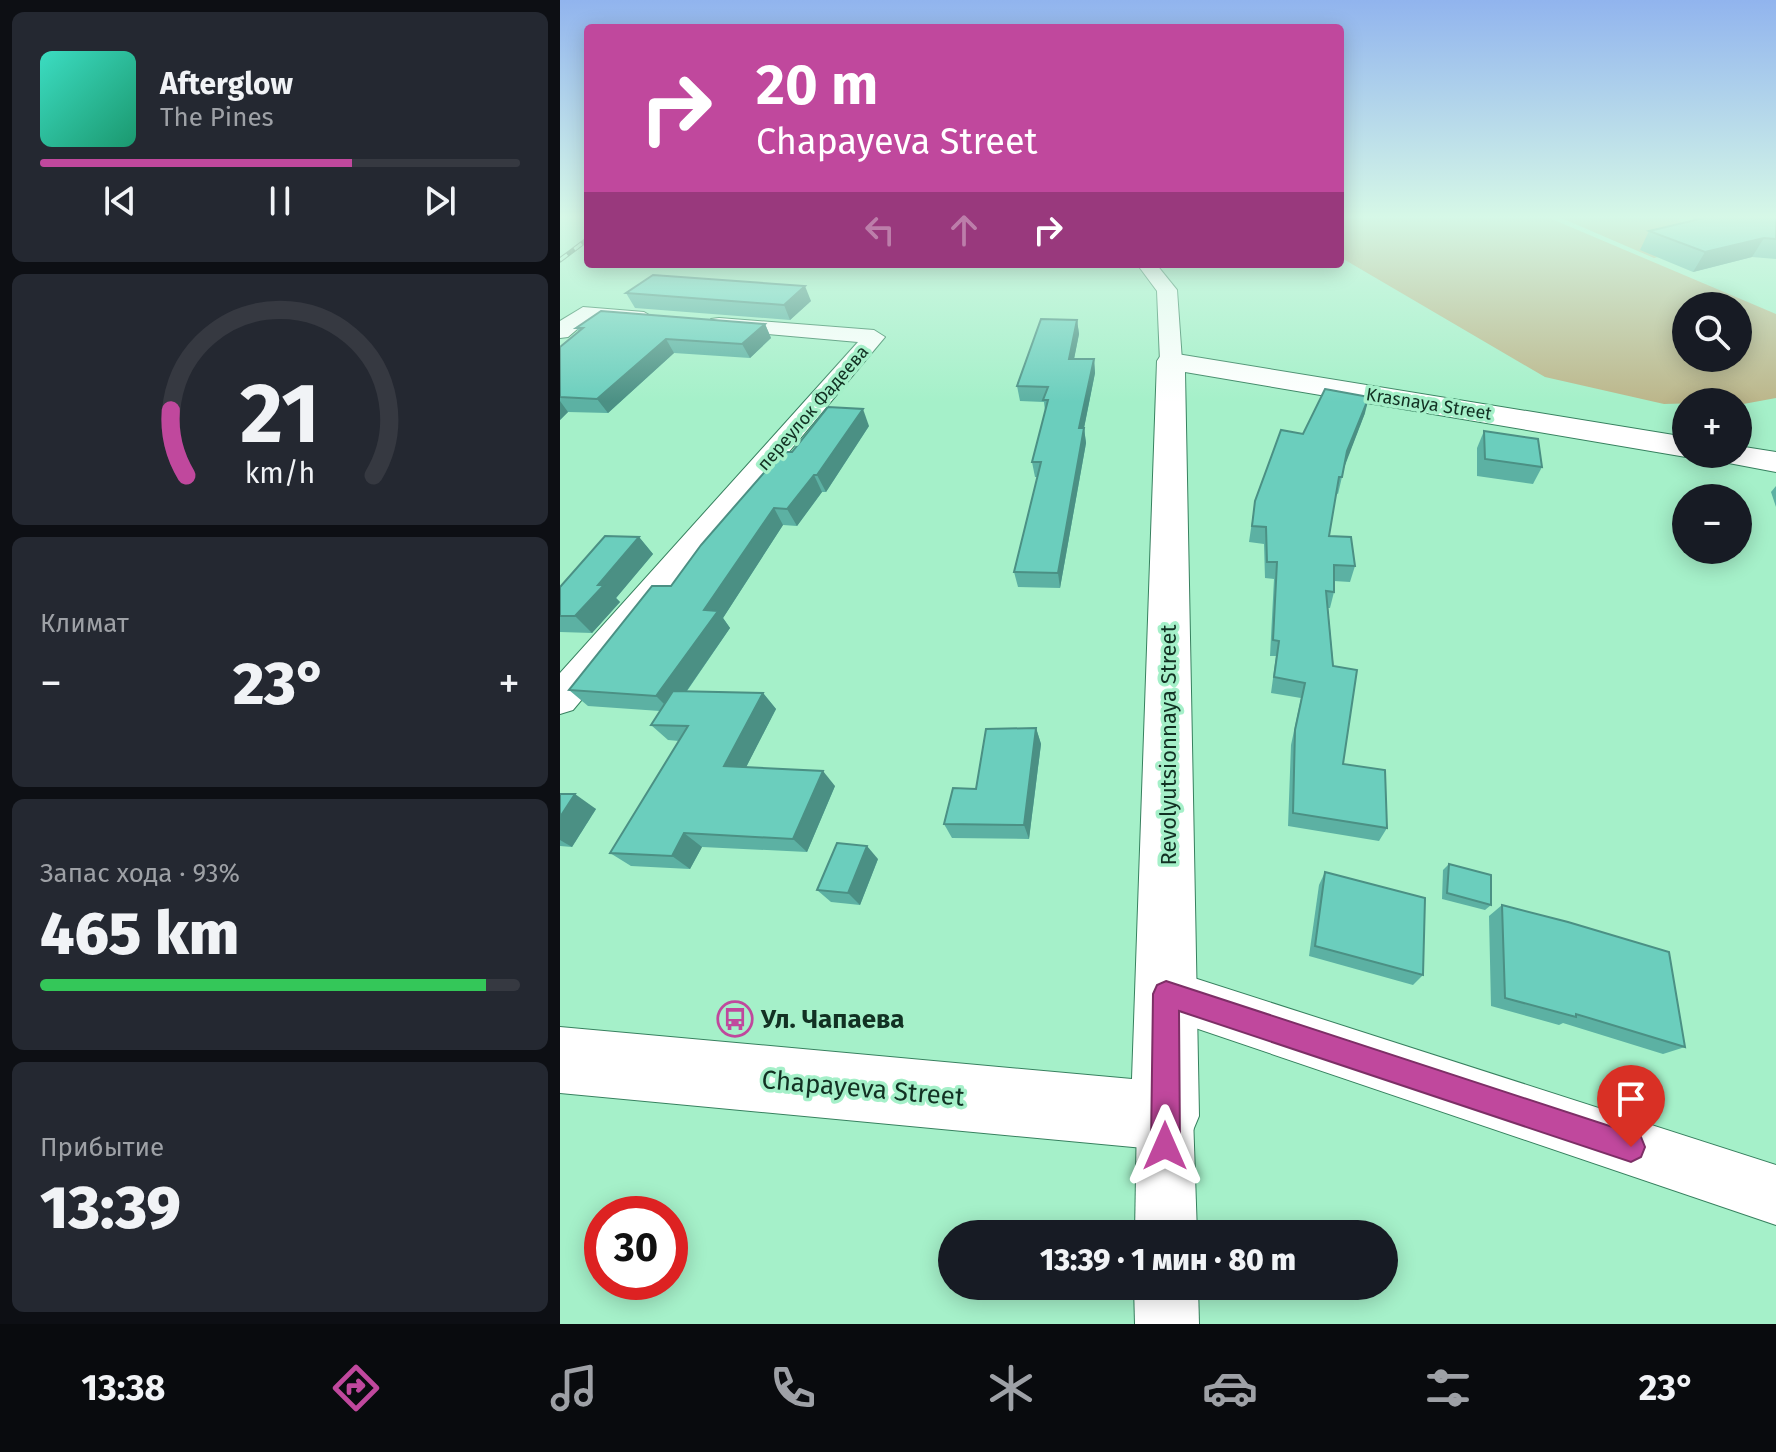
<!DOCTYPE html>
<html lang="ru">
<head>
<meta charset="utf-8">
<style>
  body { margin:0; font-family:"Fira Sans",sans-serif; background:#242831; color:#f1f3f6; height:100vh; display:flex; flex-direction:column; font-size:30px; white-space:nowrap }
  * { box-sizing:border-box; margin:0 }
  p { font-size:26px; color:#9ea1a6 }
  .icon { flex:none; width:44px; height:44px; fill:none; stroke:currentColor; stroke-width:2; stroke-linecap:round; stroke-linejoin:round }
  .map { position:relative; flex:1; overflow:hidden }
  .side { display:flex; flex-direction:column; gap:12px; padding:12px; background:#0d0f14; width:560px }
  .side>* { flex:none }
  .hud { position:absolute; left:24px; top:24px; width:760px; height:244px; border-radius:8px; box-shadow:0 4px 20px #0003; background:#c0489d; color:#fff; overflow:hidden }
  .controls { position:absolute; left:1112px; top:292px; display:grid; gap:16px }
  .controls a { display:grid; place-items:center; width:80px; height:80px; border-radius:50%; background:#171b24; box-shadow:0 4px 20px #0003; font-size:40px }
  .speed { position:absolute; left:24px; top:1196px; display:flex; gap:16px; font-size:40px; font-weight:700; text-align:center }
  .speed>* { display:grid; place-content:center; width:104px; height:104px; border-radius:50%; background:#171b24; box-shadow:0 4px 20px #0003; line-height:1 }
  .speed .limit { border:12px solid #d22; background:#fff; color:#111 }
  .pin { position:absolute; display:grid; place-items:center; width:68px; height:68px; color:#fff; margin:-82px -34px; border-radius:50% 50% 50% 0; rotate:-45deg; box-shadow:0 0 8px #0007 }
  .pin .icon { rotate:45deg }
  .me { position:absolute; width:88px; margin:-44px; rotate:0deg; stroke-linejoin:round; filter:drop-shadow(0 0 6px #0008) }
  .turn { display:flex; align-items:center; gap:28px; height:168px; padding:0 40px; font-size:36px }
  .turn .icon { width:104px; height:104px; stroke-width:2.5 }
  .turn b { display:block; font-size:56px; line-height:68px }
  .lanes { display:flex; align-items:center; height:76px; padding:0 40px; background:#0003; justify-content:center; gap:40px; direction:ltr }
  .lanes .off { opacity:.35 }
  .big { font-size:60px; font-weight:800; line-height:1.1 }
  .side .card { flex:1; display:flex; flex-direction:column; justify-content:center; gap:12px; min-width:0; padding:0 28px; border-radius:12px; background:#242831 }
  .side .dial { align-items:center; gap:0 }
  .dial svg { height:208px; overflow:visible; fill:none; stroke:#363941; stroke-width:7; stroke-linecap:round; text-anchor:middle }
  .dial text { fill:#f1f3f6; stroke:none }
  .song { display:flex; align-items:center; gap:24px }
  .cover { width:96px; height:96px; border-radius:12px; background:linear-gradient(135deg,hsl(170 70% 55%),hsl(160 70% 35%)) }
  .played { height:8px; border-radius:4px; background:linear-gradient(90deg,#c0489d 65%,#363941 65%) }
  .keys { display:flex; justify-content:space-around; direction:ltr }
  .heat { display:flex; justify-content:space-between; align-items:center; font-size:44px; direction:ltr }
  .charge { height:12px; border-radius:6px; background:linear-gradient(90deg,#34c759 93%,#363941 0) }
  .trip { position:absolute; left:378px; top:1220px; width:460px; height:80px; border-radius:40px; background:#171b24; box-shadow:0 4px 20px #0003; font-weight:800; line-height:80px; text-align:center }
  .tabs { display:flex; height:128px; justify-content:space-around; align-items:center; background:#090b0e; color:#9ea1a6 }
  .tabs .icon { width:56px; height:56px }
  .tabs .active { color:#c0489d }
  .tabs b { font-size:36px; color:#f1f3f6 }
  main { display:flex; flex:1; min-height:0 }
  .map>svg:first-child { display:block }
  .green { fill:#bcb68b; fill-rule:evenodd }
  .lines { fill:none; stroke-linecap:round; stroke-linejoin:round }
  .minor-casing { stroke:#37815f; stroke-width:2 }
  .major-casing { stroke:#37815f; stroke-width:2 }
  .minor { fill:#fff; fill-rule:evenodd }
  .major { fill:#fff; fill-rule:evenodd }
  .rail-casing { stroke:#44725c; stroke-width:5 }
  .rail { stroke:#a5f0c9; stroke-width:3; stroke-dasharray:9; stroke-linecap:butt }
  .wall { fill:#5cb1a3 }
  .shaded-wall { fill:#4b9084 }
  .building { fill:#6bcebd; stroke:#4b9084; stroke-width:2 }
  .route { fill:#c0489d; stroke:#7d2f66; stroke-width:2 }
  .labels { text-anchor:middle; stroke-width:7; stroke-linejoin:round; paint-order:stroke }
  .far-street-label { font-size:18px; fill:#123123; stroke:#a5f0c9 }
  .street-label { font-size:22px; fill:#123123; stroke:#a5f0c9 }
  .near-poi-label { font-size:26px; font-weight:bold; fill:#123123; stroke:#a5f0c9; text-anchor:start }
  .near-street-label { font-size:26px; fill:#123123; stroke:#a5f0c9 }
</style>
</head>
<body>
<main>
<section class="side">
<div class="card">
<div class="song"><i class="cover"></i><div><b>Afterglow</b><p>The Pines</p></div></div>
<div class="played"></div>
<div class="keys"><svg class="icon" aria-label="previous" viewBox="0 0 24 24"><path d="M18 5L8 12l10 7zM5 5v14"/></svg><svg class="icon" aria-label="pause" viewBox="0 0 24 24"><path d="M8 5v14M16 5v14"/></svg><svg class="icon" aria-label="next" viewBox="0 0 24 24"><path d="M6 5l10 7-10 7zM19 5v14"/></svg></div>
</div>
<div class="card dial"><svg viewBox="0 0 100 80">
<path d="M14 69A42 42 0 1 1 86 69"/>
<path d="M14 69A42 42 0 0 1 8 44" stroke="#c0489d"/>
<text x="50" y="56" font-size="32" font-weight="700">21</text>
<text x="50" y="72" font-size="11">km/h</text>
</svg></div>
<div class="card"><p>Климат</p>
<div class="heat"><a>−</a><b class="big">23°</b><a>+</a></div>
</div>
<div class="card"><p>Запас хода · 93%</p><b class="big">465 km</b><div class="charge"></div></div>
<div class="card"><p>Прибытие</p><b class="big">13:39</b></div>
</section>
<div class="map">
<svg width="1216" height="1324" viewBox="0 0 1216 1324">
  <rect width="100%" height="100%" fill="#a5f0c9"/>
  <!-- green -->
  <g class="green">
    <path d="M783,217H987L1216,314V398L1178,405V402L1104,404L985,377L780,257V220ZM1126,306H1178V358H1126Z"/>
    <polygon points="999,217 1118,217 1134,249 1094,258"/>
  </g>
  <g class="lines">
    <defs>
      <g id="minor">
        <polygon points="577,264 596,264 617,290 622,361 619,366 603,366 600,361 597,291"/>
        <polygon points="23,307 84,312 94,318 84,324 28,320 8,337 0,338 0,321"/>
        <polygon points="159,318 314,330 325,337 13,710 0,714 0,673 298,342 151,329 148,324 151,319"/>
        <polygon points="606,969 1216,1165 1216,1225 588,1012 581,994 588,976"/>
        <polygon points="605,1088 625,1096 633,1116 637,1234 575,1234 577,1116 585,1096"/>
        <polygon points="574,1286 638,1286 639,1324 575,1324"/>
      </g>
      <g id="major">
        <polygon points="611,353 1126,437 1126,454 1137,454 1126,457 625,372 639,1116 629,1140 605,1150 0,1093 0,1027 572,1079 597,361 601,355"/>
        <polygon points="1178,446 1216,452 1216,472 1158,461 1154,454 1178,454"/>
      </g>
    </defs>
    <!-- minor casing -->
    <use href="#minor" class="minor-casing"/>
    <!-- major casing -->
    <use href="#major" class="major-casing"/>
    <!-- minor -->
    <use href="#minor" class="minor"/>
    <!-- major -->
    <use href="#major" class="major"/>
    <defs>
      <polyline id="rail" points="0,260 28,239"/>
    </defs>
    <!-- rail casing -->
    <use href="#rail" class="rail-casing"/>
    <!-- rail -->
    <use href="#rail" class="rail"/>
  </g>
  <!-- wall -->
  <g class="wall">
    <polygon points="1132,217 1216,217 1216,259 1192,257 1133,272 1080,250 1089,231 1134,220"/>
    <polygon points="66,293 251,301 230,320 75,308"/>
    <polygon points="517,320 519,334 514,359 534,359 535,373 524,428 526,443 500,588 458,587 454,572 478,477 475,477 472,462 485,411 484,402 460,401 457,386"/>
    <polygon points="205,324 211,338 190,358 114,353 48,413 8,412 0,420 0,347 19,332 16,328"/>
    <polygon points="805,413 785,464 778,494 776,493 769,536 795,566 790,582 774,581 774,592 770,608 768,608 783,764 827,828 819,841 728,826 731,745 741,698 711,693 716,656 710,656 714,579 705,578 704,544 689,542 695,501 743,434"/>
    <polygon points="309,426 266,492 262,492 237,526 223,525 163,618 170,628 127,691 203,693 216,709 186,767 275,786 247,852 142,847 130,869 71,866 50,853 119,741 108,740 91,725 100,711 28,706 9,690 111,586 232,452"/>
    <polygon points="924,431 982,467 973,484 917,476 917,448"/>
    <polygon points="1216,486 1216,507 1211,492"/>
    <polygon points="79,537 93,554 56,598 60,602 32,633 0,632 0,587"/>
    <polygon points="476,728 481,744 469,839 392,838 384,824 416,789"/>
    <polygon points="0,794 36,809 12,847 0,846"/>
    <polygon points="318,859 300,905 271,902 257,890"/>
    <polygon points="889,864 931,905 925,910 882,899 883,870"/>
    <polygon points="765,872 863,975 853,985 749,956 759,885"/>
    <polygon points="942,905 1125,1047 1103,1054 1003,1023 999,1025 931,1006 929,916"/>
  </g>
  <!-- shaded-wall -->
  <g class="shaded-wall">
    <polygon points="1204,238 1192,257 1133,272 1145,252"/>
    <polygon points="245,286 251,301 230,320 224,305"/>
    <polygon points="517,320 519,334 511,374 509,359"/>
    <polygon points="205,324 211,338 190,358 182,344"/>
    <polygon points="106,339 114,353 48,413 37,399"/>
    <polygon points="534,359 535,373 521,443 519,428"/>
    <polygon points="809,397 805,413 784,468 787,451"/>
    <polygon points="0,401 8,412 0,420"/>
    <polygon points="303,409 309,426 266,492 257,475"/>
    <polygon points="524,428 526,443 500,588 498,573"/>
    <polygon points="254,475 262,492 237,526 227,509"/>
    <polygon points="214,508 223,525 163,618 170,628 112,712 96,696 144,610"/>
    <polygon points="79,537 93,554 56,598 60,602 32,633 15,616 38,585"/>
    <polygon points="203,693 216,709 179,781 164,766"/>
    <polygon points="476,728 481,744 469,839 464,825"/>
    <polygon points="263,771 275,786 247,852 233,839"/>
    <polygon points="15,794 36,809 12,847 0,840 0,817"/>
    <polygon points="124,833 142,847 130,869 112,856"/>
    <polygon points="307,846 318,859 300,905 288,893"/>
  </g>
  <!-- building -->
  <g class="building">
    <polygon points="1148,217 1216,217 1216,239 1204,238 1145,252 1089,231"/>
    <polygon points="93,275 245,286 224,305 66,293"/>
    <polygon points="41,311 205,324 182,344 106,339 37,399 0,397 0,347 23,328 16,328"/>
    <polygon points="481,319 517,320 509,359 534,359 519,428 524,428 498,573 454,572 481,462 472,462 488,400 483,400 488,387 457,386"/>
    <polygon points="765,389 809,397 787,451 782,477 779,477 769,536 791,537 795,566 774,565 774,592 766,591 773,666 797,670 783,764 825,770 827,828 733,813 735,730 745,683 714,677 719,641 713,640 717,562 707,562 706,527 692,526 695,501 721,430 743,434"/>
    <polygon points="268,407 303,409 257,475 254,475 227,509 214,508 144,610 158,611 96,696 9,690 92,586 111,586 141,545 222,452 232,452"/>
    <polygon points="924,431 978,439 982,467 925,459"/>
    <polygon points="45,536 79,537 38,585 44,585 15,616 0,616 0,587"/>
    <polygon points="113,691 203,693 164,766 263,771 233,839 124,833 112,856 50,853 128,726 91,725"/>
    <polygon points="476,728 464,825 384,824 393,788 416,789 426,729"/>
    <polygon points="0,794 15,794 0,817"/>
    <polygon points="277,843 307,846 288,893 257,890"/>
    <polygon points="889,864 931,875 931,905 887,893"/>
    <polygon points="765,872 865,898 863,975 755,946"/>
    <polygon points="942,905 1008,922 1109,952 1125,1047 1016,1014 1016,1017 945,998"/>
  </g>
  <!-- sky -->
  <linearGradient id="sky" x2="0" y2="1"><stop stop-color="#91b4ee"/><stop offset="0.54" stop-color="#d6f8e7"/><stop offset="1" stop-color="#d6f8e7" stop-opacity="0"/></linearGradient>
  <rect width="1216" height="402" fill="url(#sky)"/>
  <!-- route -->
  <polygon class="route" points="606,981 1071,1133 1081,1137 1085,1147 1081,1157 1071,1162 619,1011 620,1146 616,1156 605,1160 595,1156 591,1146 593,994 597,985"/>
  <!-- icons -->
  <defs>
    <symbol id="bus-ring" viewBox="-11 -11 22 22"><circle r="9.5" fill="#a5f0c9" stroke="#c0489d" stroke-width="1.5"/><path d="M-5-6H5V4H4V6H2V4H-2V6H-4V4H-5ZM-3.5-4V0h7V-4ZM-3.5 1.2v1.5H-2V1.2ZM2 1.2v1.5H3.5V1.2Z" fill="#c0489d"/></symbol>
  </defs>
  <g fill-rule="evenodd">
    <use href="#bus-ring" x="155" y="999" width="40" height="40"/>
  </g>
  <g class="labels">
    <!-- far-street labels -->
    <g class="far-street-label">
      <text transform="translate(869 404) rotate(9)" y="6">Krasnaya Street</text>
      <text transform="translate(253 408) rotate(-49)" y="6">переулок Фадеева</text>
    </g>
    <!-- street labels -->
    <g class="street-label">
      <text transform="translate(608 745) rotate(-90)" y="8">Revolyutsionnaya Street</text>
    </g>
    <!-- near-poi labels -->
    <g class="near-poi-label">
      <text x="201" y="1028">Ул. Чапаева</text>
    </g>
    <!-- near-street labels -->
    <g class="near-street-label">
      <text transform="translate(303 1088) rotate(5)" y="9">Chapayeva Street</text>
    </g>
  </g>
</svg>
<div class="controls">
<a><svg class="icon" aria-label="search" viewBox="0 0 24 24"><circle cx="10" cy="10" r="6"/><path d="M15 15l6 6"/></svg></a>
<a>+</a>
<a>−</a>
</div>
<div class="speed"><div class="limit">30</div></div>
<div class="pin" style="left:1071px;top:1147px;background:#d93025"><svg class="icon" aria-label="arrive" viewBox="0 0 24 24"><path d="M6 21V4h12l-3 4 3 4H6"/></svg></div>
<svg class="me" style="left:605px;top:1146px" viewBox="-20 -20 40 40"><path d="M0-17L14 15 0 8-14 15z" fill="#c0489d" stroke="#fff" stroke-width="4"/></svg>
<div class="trip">13:39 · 1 мин · 80 m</div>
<div class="hud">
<div class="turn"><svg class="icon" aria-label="right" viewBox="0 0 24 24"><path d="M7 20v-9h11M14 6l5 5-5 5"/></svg><div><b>20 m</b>Chapayeva Street</div></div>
<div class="lanes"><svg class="icon off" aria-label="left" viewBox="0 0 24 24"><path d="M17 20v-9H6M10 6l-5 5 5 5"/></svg><svg class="icon off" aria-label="ahead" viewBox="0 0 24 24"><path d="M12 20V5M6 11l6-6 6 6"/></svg><svg class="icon" aria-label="right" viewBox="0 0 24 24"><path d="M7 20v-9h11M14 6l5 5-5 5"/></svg></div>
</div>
</div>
</main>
<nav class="tabs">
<b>13:38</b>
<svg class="icon active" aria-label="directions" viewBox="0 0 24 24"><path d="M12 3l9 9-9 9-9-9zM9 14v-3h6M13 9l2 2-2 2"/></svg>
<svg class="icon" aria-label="music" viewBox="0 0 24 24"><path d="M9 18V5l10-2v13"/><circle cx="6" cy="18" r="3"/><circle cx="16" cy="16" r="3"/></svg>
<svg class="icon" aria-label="phone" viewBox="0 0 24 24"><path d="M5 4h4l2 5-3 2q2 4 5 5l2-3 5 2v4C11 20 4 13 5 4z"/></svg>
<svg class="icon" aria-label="climate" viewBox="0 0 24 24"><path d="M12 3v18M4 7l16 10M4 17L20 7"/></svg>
<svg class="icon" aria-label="car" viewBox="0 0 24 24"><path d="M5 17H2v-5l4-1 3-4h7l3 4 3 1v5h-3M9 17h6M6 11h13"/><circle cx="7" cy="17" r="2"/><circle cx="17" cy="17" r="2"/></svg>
<svg class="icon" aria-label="filters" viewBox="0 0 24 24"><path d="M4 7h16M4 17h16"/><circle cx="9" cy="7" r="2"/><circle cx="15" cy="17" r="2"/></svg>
<b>23°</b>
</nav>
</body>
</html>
